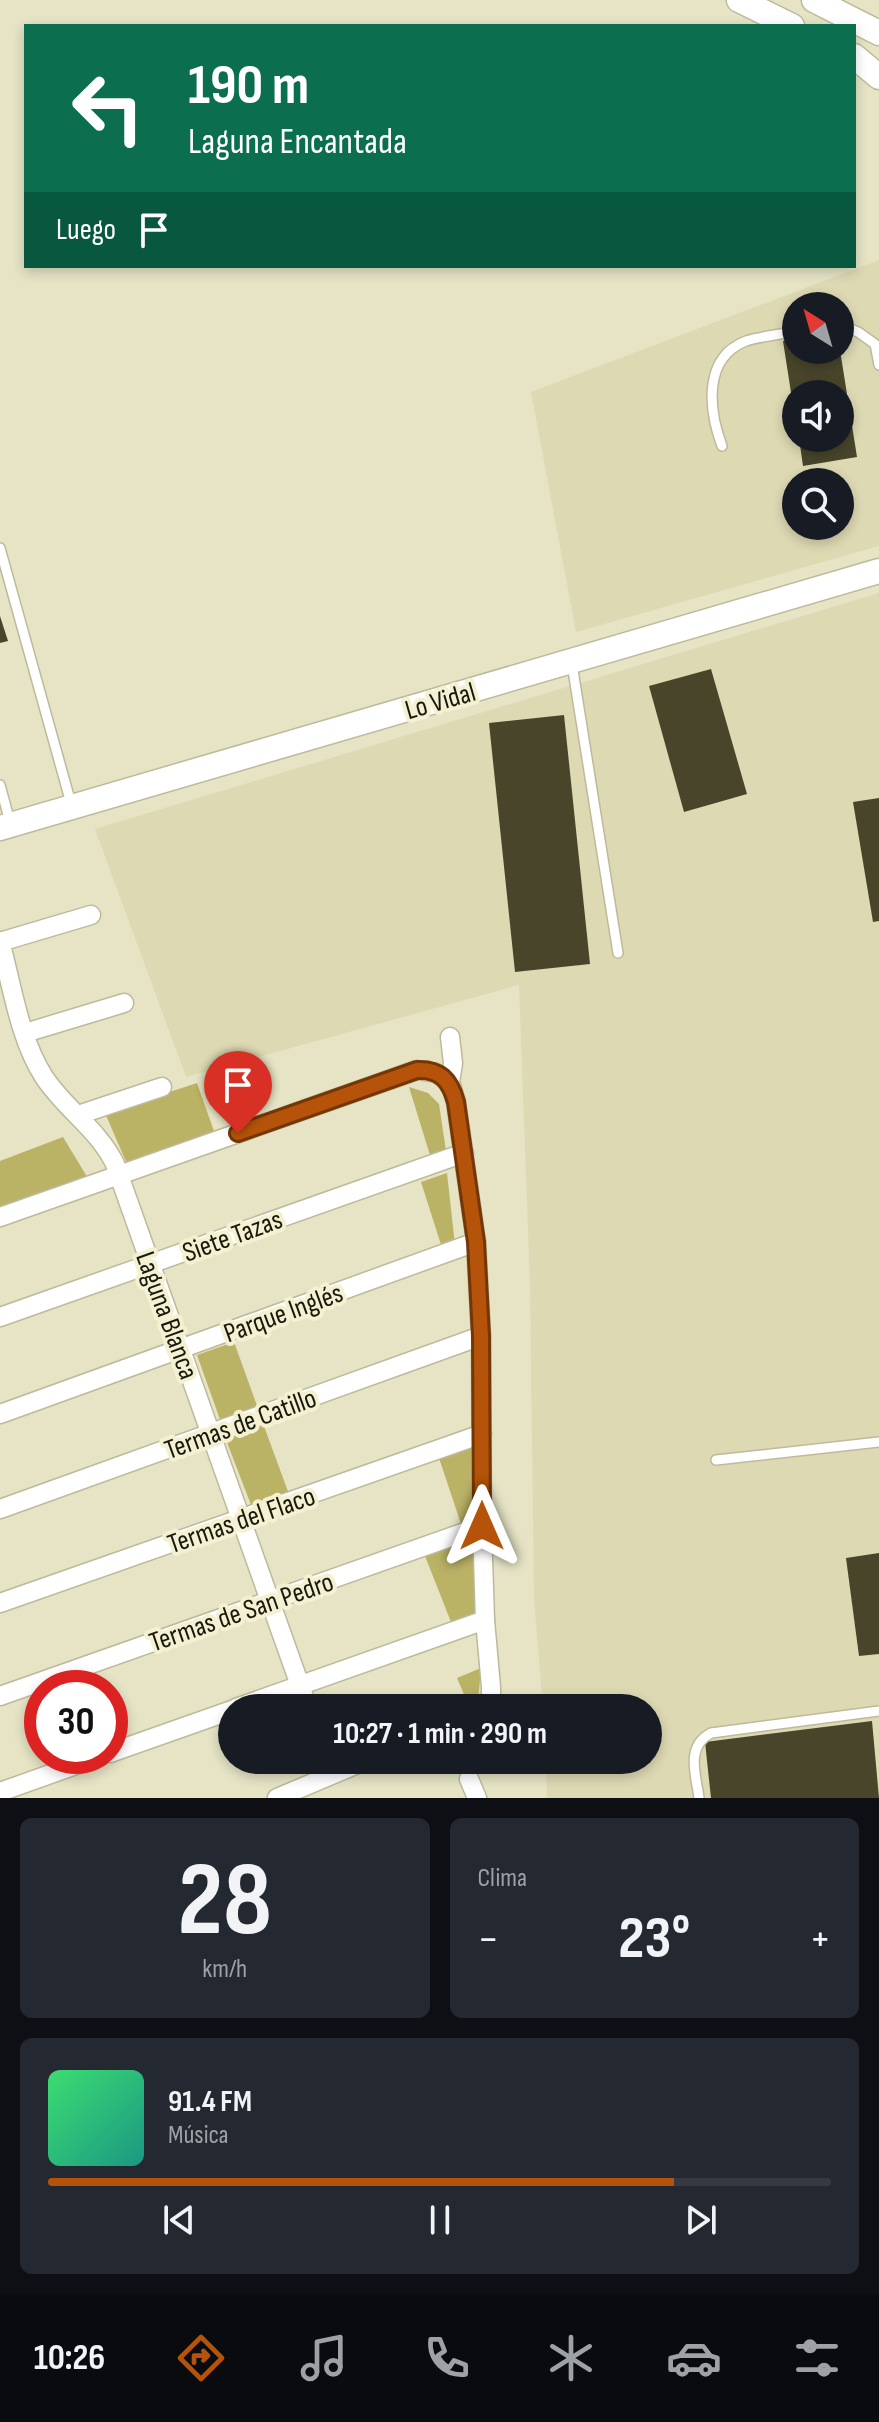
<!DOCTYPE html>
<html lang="es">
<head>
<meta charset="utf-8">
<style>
  body { margin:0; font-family:"Sofia Sans Condensed",sans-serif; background:#242831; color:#f1f3f6; height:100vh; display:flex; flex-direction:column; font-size:30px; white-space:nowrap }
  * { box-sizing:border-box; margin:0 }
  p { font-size:26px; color:#9ea1a6 }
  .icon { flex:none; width:44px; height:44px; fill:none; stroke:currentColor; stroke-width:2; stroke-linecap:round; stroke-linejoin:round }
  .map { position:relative; height:1798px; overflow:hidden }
  .panel { display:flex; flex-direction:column; gap:20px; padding:20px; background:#0d0f14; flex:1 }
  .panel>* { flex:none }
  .hud { position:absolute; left:24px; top:24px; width:832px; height:244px; border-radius:0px; box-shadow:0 4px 12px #0003; background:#0b6e4f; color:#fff; overflow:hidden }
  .needle { width:52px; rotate:323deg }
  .tools { position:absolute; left:782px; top:292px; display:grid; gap:16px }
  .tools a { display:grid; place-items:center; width:72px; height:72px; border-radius:50%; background:#171b24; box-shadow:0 4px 12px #0003; font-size:40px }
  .speed { position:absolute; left:24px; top:1670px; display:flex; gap:16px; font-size:40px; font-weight:700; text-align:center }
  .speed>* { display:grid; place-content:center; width:104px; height:104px; border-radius:50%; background:#171b24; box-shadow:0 4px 12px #0003; line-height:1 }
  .speed .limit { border:12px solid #d22; background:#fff; color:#111 }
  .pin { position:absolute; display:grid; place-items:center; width:68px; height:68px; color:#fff; margin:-82px -34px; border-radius:50% 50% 50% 0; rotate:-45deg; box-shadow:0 0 8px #0007 }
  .pin .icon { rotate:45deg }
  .me { position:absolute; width:88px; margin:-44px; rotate:0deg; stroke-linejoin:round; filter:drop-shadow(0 0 6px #0008) }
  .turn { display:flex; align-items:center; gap:28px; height:168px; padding:0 32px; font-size:36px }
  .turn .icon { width:104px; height:104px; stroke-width:2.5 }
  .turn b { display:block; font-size:56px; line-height:68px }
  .then { display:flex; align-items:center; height:76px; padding:0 32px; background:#0003; gap:16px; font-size:30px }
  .big { font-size:60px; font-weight:700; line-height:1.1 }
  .panel .widget { flex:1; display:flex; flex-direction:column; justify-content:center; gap:12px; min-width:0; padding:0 28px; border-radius:12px; background:#242831 }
  .panel .dial { align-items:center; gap:0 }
  .dial b { font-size:104px; line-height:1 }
  .song { display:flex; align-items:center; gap:24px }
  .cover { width:96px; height:96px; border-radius:12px; background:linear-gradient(135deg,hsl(140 70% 55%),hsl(170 70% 35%)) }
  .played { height:8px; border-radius:4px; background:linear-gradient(90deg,#b45309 80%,#363941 80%) }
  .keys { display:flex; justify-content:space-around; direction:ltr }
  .heat { display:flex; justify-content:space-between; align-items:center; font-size:44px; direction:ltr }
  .panel .tiles { flex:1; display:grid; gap:20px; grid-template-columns:1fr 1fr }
  .widget:last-child { grid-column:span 2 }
  .trip { position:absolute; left:218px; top:1694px; width:444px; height:80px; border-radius:40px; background:#171b24; box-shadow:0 4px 12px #0003; font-weight:700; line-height:80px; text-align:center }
  .menu { display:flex; height:128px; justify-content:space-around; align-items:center; background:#090b0e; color:#9ea1a6 }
  .menu .icon { width:56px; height:56px }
  .menu .current { color:#b45309 }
  .menu b { font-size:36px; color:#f1f3f6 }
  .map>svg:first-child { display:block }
  .built { fill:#ddd9b3; fill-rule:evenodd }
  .green { fill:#bab265 }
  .building { fill:#48452b }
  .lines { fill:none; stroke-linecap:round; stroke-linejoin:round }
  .lane-casing { stroke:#bdba9c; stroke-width:12 }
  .street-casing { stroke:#bdba9c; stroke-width:21 }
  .secondary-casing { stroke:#bdba9c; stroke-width:27 }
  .lane { stroke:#fff; stroke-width:9 }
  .street { stroke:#fff; stroke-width:18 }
  .secondary { stroke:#fff; stroke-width:24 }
  .route-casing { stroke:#753606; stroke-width:20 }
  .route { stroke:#b45309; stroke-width:14 }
  .labels { text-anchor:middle; stroke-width:8; stroke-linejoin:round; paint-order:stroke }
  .street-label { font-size:28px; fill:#19180d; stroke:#f4f1d2 }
</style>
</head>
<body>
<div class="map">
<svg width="879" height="1798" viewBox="0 0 879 1798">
  <rect width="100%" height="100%" fill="#e6e4c5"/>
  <!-- built -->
  <g class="built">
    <path d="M879,260V546L576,632L531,392ZM796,306H840V350H796ZM796,394H840V438H796ZM796,482H840V526H796Z"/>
    <polygon points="879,593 879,1798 547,1798 546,1760 648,1760 648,1708 543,1708 534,1599 530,1284 519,985 186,1077 95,829"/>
  </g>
  <!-- green -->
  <g class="green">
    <polygon points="197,1083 215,1134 127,1164 105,1113"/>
    <polygon points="409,1087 428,1093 439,1104 448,1164 434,1168"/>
    <polygon points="63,1137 89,1180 0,1210 0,1161"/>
    <polygon points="447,1173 456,1254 445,1257 421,1182"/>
    <polygon points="234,1342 260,1414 223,1428 197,1355"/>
    <polygon points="261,1418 290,1497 253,1510 223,1432"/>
    <polygon points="471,1446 473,1521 461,1524 439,1458"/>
    <polygon points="477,1537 479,1618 453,1627 425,1556"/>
    <polygon points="481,1668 478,1702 469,1706 457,1678"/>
  </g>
  <!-- building -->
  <g class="building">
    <polygon points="796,339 796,350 840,350 857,457 803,466 799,438 840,438 840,394 796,394 794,412 783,341"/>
    <polygon points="0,616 8,641 0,643"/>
    <polygon points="711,669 747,794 684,812 649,686"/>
    <polygon points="564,715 590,964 515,972 489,723"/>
    <polygon points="879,798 879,921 873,922 853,802"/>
    <polygon points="879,1553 879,1654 859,1656 846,1558"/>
    <polygon points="872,1721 879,1798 711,1798 705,1742"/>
  </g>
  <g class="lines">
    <defs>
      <g id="lane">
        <polyline points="840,325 858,332 875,344 879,365"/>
        <path d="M722,446C709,411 702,358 746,341C761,336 780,335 796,331"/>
        <polyline points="0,548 72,807"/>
        <polyline points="572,664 618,953"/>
        <polyline points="0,785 10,822"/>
        <polyline points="716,1460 879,1442"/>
        <path d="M699,1798C696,1774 685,1747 711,1733L879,1711"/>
      </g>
      <g id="street">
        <path d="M0,941C12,985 19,1038 44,1077C65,1109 98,1129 115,1164L308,1708"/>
        <polyline points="0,942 91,915"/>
        <polyline points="25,1033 124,1003"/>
        <polyline points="450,1037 453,1063 450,1082 456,1102 476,1242 481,1336 482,1526 485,1620 491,1687 491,1695 485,1708"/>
        <polyline points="78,1115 162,1087"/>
        <polyline points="0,1217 417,1070 436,1073 450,1082"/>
        <polyline points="0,1317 464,1153"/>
        <polyline points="0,1414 476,1242"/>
        <polyline points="0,1509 481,1336"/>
        <polyline points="0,1603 482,1434"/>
        <polyline points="0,1696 482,1526"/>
        <polyline points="236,1708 485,1620"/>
        <polyline points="110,1753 232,1710"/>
        <polyline points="469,1779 477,1798"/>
        <polyline points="0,1792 101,1756"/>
        <polyline points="277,1798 367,1760"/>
      </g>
      <g id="secondary">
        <polyline points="739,0 792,26"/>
        <polyline points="814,0 879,33"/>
        <polyline points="854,56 879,77"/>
        <polyline points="0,828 879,571"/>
      </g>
    </defs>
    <!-- lane casing -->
    <use href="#lane" class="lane-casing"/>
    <!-- street casing -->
    <use href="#street" class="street-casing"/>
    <!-- secondary casing -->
    <use href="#secondary" class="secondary-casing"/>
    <!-- lane -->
    <use href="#lane" class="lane"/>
    <!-- street -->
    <use href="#street" class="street"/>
    <!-- secondary -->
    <use href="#secondary" class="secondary"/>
  </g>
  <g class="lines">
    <defs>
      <path id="route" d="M238,1133L417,1070C440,1069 450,1080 456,1102L476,1242L481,1336L482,1526"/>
    </defs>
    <!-- route casing -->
    <use href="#route" class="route-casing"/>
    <!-- route -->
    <use href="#route" class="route"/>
  </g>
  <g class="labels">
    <!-- street labels -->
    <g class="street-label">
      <text transform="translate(440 700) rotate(-16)" y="10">Lo Vidal</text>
      <text transform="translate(232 1235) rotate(-20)" y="10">Siete Tazas</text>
      <text transform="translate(283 1312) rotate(-20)" y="10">Parque Inglés</text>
      <text transform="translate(168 1315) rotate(70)" y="10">Laguna Blanca</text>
      <text transform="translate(240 1423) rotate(-20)" y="10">Termas de Catillo</text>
      <text transform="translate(241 1519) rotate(-19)" y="10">Termas del Flaco</text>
      <text transform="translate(241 1611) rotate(-19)" y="10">Termas de San Pedro</text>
    </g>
  </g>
</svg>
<div class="tools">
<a><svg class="needle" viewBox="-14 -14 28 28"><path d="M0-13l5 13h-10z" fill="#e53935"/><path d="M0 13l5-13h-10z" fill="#9ea1a6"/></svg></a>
<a><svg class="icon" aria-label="sound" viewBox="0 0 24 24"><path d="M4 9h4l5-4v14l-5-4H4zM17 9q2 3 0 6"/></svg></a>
<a><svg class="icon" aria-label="search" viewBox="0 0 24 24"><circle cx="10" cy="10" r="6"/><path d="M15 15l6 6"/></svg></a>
</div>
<div class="speed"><div class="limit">30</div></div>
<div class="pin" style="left:238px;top:1133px;background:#d93025"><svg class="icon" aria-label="arrive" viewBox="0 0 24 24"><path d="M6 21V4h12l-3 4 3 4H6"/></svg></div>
<svg class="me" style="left:482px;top:1526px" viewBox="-20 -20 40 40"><path d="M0-17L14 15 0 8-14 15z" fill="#b45309" stroke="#fff" stroke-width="4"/></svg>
<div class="trip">10:27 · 1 min · 290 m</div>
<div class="hud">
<div class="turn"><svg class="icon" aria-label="left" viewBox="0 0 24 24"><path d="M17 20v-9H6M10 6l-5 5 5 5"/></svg><div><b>190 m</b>Laguna Encantada</div></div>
<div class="then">Luego<svg class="icon" aria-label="arrive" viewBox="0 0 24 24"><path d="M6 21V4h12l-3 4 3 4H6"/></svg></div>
</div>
</div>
<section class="panel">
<div class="tiles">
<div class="widget dial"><b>28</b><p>km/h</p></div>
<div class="widget"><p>Clima</p>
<div class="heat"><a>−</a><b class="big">23°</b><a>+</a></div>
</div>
<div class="widget">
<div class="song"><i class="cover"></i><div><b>91.4 FM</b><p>Música</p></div></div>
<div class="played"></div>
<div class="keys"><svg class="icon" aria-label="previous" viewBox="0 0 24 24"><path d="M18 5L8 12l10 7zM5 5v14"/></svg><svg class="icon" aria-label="pause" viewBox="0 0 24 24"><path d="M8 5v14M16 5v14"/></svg><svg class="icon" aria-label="next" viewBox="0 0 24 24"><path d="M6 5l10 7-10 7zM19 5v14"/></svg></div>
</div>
</div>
</section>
<nav class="menu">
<b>10:26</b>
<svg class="icon current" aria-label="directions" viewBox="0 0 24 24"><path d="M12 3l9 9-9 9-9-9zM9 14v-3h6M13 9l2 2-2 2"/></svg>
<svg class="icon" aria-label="music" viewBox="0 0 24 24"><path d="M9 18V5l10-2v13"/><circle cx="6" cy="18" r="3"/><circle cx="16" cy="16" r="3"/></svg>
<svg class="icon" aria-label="phone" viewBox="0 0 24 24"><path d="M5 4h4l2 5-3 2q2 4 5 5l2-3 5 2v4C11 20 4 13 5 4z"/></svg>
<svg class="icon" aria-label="climate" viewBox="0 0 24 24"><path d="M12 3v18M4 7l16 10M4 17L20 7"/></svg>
<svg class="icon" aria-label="car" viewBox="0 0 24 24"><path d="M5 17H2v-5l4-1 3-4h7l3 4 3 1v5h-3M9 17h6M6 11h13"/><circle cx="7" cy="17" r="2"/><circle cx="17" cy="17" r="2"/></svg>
<svg class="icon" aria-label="filters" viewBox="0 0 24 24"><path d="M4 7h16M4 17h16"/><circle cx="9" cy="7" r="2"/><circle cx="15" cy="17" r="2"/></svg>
</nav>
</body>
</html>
